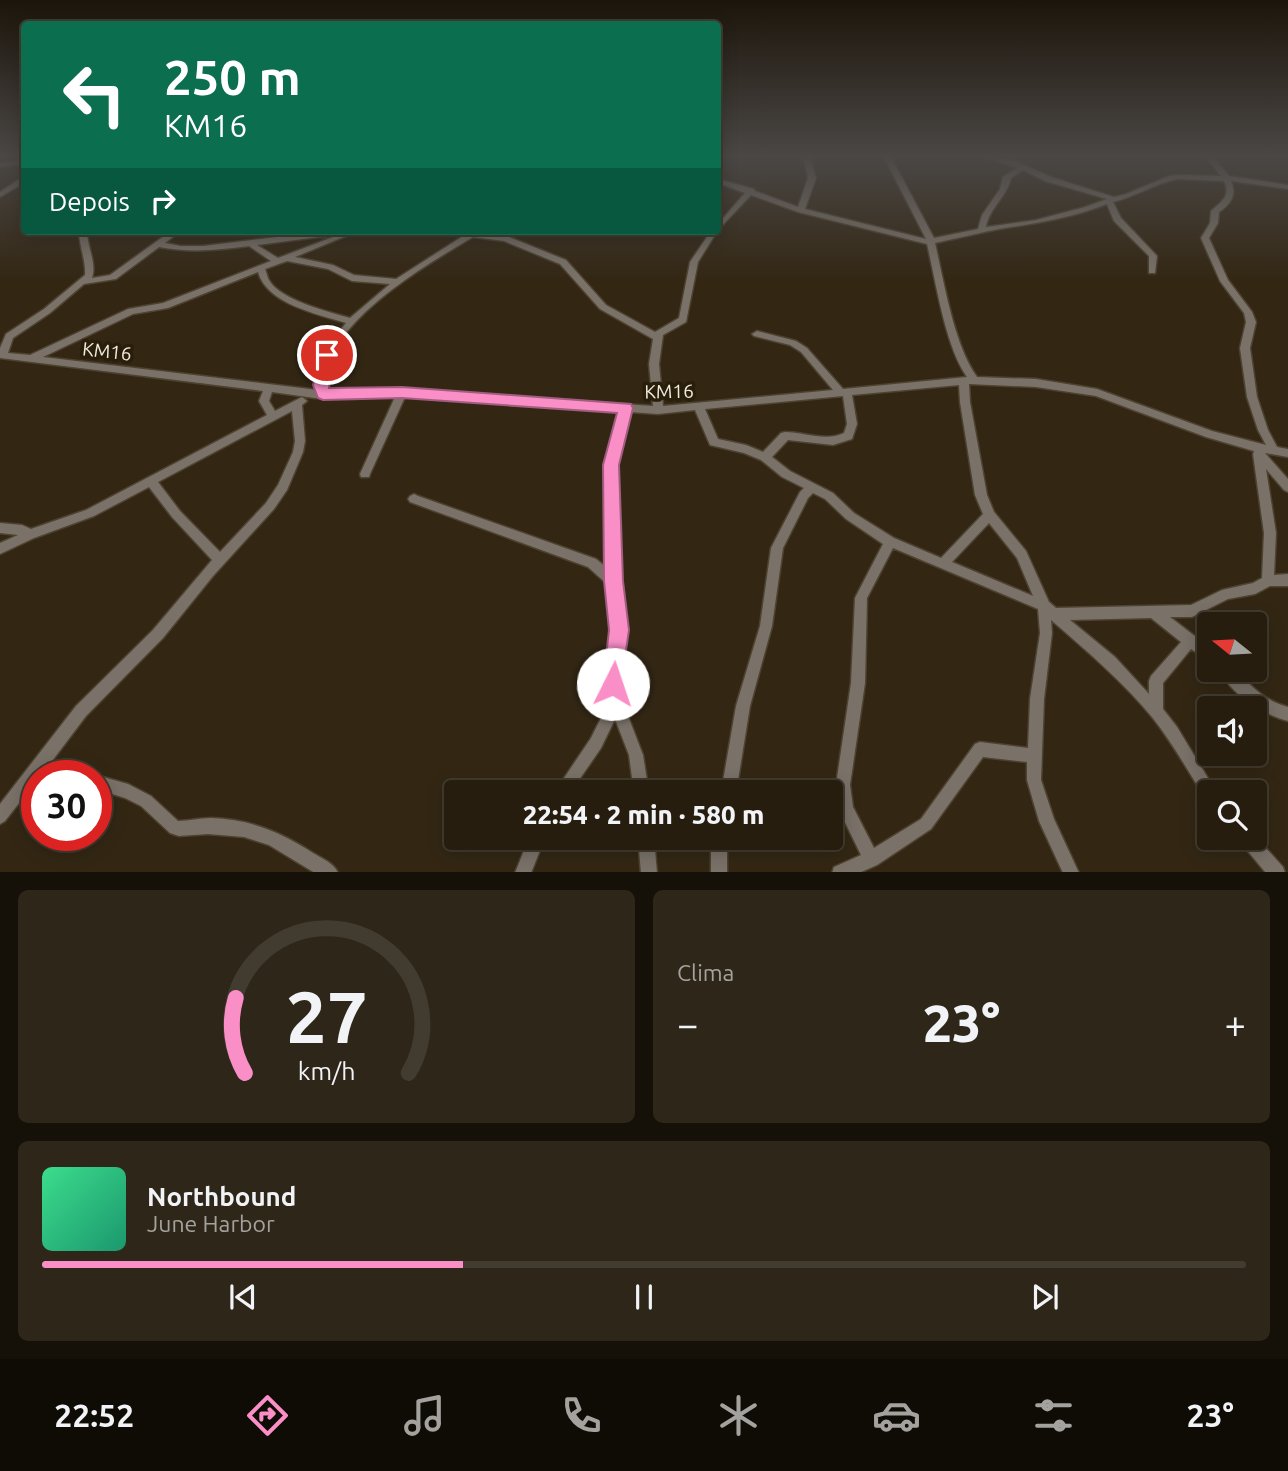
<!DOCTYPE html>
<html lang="pt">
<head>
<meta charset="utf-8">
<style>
  body { margin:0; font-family:Ubuntu,sans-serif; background:#2e2618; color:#f1f3f6; height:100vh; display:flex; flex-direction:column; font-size:26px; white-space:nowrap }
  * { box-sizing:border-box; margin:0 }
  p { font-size:23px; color:#a4a29e }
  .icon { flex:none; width:38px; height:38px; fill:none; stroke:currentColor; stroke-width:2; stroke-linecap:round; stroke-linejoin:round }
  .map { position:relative; height:872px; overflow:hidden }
  .panel { display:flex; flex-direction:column; gap:18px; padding:18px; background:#151008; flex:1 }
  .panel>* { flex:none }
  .top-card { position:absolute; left:21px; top:21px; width:700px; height:214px; border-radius:7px; box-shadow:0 4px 18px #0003,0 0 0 2px #423b2f; background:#0b6e4f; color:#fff; overflow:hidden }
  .needle { width:46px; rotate:288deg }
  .fabs { position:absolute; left:1197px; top:612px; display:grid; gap:14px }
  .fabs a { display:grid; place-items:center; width:70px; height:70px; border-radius:7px; background:#261d0f; box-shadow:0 4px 18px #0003,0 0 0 2px #423b2f; font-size:35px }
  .speed { position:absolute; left:21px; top:760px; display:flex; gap:14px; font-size:35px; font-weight:700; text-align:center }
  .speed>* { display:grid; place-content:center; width:91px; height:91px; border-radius:50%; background:#261d0f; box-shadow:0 4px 18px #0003,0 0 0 2px #423b2f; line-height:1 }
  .speed .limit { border:10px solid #d22; background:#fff; color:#111 }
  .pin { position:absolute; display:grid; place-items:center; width:60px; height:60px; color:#fff; margin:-30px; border:4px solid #fff; border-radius:50%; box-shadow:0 2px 7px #0007 }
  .me { position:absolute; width:77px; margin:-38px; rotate:4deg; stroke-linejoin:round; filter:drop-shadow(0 0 5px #0008) }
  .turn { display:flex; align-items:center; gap:24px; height:147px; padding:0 28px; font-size:32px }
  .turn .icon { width:91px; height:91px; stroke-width:2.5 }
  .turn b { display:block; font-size:49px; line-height:60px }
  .then { display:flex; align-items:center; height:66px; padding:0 28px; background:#0003; gap:14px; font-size:26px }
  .big { font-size:52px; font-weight:800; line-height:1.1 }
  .panel .tile { flex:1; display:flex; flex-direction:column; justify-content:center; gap:10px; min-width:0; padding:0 24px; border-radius:10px; background:#2e2618 }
  .panel .dial { align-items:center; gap:0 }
  .dial svg { height:182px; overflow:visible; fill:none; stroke:#423b2f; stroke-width:7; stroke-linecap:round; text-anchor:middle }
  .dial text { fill:#f1f3f6; stroke:none }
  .song { display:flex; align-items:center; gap:21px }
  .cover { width:84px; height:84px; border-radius:10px; background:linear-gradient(135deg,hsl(150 70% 55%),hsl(160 70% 35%)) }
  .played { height:7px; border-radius:4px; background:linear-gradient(90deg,#fa8fc7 35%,#423b2f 35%) }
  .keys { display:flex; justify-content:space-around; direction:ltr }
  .heat { display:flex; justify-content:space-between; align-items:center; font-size:38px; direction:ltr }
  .panel .tiles { flex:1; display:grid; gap:18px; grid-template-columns:1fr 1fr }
  .tile:last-child { grid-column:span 2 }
  .trip { position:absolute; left:444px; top:780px; width:399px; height:70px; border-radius:7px; background:#261d0f; box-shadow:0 4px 18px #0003,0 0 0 2px #423b2f; font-weight:800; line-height:70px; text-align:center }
  .menu { display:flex; height:112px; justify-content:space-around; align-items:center; background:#0f0c06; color:#a4a29e }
  .menu .icon { width:49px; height:49px }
  .menu .on { color:#fa8fc7 }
  .menu b { font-size:32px; color:#f1f3f6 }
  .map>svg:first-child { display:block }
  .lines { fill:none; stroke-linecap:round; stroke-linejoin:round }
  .minor-casing { stroke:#4e4230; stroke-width:3 }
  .minor { fill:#7a7269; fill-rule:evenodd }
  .route { fill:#fa8fc7; stroke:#a25d81; stroke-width:2 }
  .labels { text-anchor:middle; stroke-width:7; stroke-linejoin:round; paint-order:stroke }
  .street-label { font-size:19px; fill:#f1eade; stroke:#291e0a }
</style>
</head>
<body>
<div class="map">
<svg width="1288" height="873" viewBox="0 0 1288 873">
  <rect width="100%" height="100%" fill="#332714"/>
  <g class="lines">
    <defs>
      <g id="minor">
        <path d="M803,157H810L816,178L805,209L926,239L884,157H891L934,238L978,229L982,215L1000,189L1003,177L1017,168L986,157H997L1018,162L1051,177L1114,197L1126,194L1169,176L1178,175L1221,176L1206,157H1213L1229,176L1288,185V189L1231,181C1237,195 1231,204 1219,212L1218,223L1209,238L1228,280L1252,312L1256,322L1250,348L1257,397L1268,430L1277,447L1288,449V457L1265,453L1288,479V492L1284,490L1266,469L1276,533L1274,575L1288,574V586H1270L1255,594L1228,599L1192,617H1170L1209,647V661L1191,649L1163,683V709L1177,727L1217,793H1209V800L1205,798C1188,771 1172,742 1152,717C1122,681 1087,651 1051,620L1052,633L1044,699L1041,780L1054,819L1079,873H1063L1039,821L1027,780V762L983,757L931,829L877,865L859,873H832L834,867L861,855L838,808L836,785L851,683L855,598L883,544L846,519L825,499L813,493L808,498L783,548L772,626L750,706L736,793H721L736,706L760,626L771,548L800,492L804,488L782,477L761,460L744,453L710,445L695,410L658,414L630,412L616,465V480L619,581L625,630L620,684L623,703L643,755L649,793H634L629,755L615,719L601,748L570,793H554L591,738L609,702L606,684L613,630L607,584L588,567L410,502L408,499L410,496L414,494L418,496L596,559L607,568L606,465L620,411L405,397L370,474L369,477H361L360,474L395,397L315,398L272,392L269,401L275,411L302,397L307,401L302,405L305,441L303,452L287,490L274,509L213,576L163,638L86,716L52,761L78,770L80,775H52L43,772L41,775H37V780L5,821L0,824V804L76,706L153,630L212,560L172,517L149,487L94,516L34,538L0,554V543L18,535L0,533V523L22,525L31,529L86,510L267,415L259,401L263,391L0,358V348L6,334L44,309L85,275C86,260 79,246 79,231H87C87,247 97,263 92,278L110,275L171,231H180L165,243L181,246H203L319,232L358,231L295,257L333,265L354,275L396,279L471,231H481L480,233L509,237L566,260L606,305L655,332L679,318L690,262L711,231H718V224L745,193L718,183V179L754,189L755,191L798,207L808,178ZM1023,170L1045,181L1107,199L1085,207L1036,220L986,227C989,208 1007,197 1011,178ZM1178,179L1224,181C1231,196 1222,201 1211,211L1210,223L1201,238L1220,281L1244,313L1246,322L1240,348L1247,397L1258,430L1266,445L1212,431L1097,389L1036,379L977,377C954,345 944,282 935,243C959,238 982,232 1005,228C1040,223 1074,217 1107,204L1114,221L1149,256V273H1155L1157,256L1121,218L1113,202C1136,197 1155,183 1178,179ZM751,195L798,212L927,244C936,282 945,346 967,377L843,389L807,348L796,341L757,331L752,334L754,336L790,345L801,352L833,390L663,406L659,364L663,335L686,322L698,262L718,230ZM319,237H333L278,258L257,245ZM473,237L504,241L560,264L600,309L653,339L649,364L653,406L402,389L328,390C327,383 326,375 327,369C340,315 429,263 473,237ZM249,246L271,261L163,303L128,309L30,355L8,353L13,338L50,313L84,284L116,279L159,247C190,253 218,250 249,246ZM287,261L328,269L352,281L390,284L350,318C329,312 280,300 269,280C268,279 266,271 265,269ZM258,272C267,304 317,314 346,323C326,347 317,358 318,390L43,357L133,314L168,308ZM969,384L1036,387L1096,396L1206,437L1254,451L1253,454L1264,533L1262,578L1253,583L1222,590L1191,605L1056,608L1049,602L1026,551L994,512L987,495L970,402ZM959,385L960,402L975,495L983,514L941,558L894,538L854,513L833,493L790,471L772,457L788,440L833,445L852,439L857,424L852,395ZM843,396L847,424L844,433C825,442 804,432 785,432L781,433L763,452L746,445L718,439L705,409ZM292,411L295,441L293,452L278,485L266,503L220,552L180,511L158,482ZM989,523L1017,558L1033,596L952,562ZM893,548L1038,609L1040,633L1030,699L1028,748L980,742L975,744L921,819L874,848L853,807L850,785L865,683L867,598ZM1151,618L1181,642L1151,676L1149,681V694L1115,657L1070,620Z"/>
        <polygon points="24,160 24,164 0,167 0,163"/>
        <polygon points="21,178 24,178 24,183 0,197 0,192"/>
        <path d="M1219,670H1236C1252,687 1265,701 1288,707V721C1262,714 1232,695 1219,670Z"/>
        <path d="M94,775H96L128,784L151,796L178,821C189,821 200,818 211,818C249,819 281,832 313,853C321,858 334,863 338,873H315L269,845L244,837L208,834L179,836L170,833L141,806L125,798L96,789V775Z"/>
        <polygon points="1255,836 1283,867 1285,873 1266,873 1241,843 1238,838 1255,838"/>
        <polygon points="529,838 545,838 531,873 515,873"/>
        <polygon points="638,838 654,838 657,873 641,873"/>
        <rect x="711" y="838" width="16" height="35"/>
      </g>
    </defs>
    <!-- minor casing -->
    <use href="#minor" class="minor-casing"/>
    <!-- minor -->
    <use href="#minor" class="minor"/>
  </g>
  <!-- sky -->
  <linearGradient id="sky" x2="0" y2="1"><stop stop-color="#1c150b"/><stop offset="0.56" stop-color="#4a4745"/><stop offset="1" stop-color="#4a4745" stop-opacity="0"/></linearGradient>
  <rect width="1288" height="279" fill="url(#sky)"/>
  <!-- route -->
  <polygon class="route" points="327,350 334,355 329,388 402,387 631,404 633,408 619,465 623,581 629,630 620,691 613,694 606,691 603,684 609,630 604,581 603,465 617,413 402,398 323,400 318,398 313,385 320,355"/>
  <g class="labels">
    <!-- street labels -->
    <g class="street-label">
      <text transform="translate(107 351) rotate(6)" y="7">KM16</text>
      <text transform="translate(669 391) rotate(-1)" y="7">KM16</text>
    </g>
  </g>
</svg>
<div class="fabs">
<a><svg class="needle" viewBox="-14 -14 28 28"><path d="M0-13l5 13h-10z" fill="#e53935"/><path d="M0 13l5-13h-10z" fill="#a4a29e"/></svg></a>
<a><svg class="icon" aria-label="sound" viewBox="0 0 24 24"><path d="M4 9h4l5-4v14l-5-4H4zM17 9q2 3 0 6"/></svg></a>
<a><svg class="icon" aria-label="search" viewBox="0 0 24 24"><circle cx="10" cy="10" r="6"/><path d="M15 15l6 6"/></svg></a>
</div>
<div class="speed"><div class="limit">30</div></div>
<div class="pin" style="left:327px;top:355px;background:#d93025"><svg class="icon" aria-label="arrive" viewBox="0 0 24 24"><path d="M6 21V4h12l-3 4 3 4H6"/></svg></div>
<svg class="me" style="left:613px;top:684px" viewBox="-20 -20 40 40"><circle r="19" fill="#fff"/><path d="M0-13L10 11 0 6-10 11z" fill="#fa8fc7"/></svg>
<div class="trip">22:54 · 2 min · 580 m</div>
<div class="top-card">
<div class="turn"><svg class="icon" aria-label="left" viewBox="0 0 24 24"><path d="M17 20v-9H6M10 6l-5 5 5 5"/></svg><div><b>250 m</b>KM16</div></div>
<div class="then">Depois<svg class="icon" aria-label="right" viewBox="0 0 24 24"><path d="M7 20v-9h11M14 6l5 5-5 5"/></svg></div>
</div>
</div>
<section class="panel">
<div class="tiles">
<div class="tile dial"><svg viewBox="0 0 100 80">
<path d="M14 69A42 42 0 1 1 86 69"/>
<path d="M14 69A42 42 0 0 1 10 36" stroke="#fa8fc7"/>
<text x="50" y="56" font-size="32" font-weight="700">27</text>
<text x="50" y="72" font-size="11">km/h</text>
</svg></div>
<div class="tile"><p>Clima</p>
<div class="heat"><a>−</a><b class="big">23°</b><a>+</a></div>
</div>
<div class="tile">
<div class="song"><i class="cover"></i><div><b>Northbound</b><p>June Harbor</p></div></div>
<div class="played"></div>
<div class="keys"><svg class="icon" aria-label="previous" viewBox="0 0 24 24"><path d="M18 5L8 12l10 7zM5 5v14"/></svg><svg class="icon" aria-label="pause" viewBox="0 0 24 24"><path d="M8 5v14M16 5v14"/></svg><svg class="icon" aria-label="next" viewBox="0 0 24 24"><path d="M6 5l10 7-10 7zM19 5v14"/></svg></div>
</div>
</div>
</section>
<nav class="menu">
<b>22:52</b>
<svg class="icon on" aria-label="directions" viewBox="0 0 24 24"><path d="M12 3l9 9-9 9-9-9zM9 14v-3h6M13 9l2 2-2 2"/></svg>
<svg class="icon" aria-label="music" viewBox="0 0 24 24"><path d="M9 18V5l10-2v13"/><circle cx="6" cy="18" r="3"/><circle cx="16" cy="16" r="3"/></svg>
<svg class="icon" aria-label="phone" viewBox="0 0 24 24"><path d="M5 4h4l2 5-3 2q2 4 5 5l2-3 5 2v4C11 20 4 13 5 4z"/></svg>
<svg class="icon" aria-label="climate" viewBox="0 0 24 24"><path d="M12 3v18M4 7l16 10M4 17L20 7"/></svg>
<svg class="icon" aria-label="car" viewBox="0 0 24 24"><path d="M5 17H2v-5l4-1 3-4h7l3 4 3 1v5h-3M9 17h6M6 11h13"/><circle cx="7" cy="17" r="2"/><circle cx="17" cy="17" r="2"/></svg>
<svg class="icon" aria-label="filters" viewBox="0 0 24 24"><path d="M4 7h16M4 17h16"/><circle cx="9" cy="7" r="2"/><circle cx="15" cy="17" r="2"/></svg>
<b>23°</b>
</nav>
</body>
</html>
